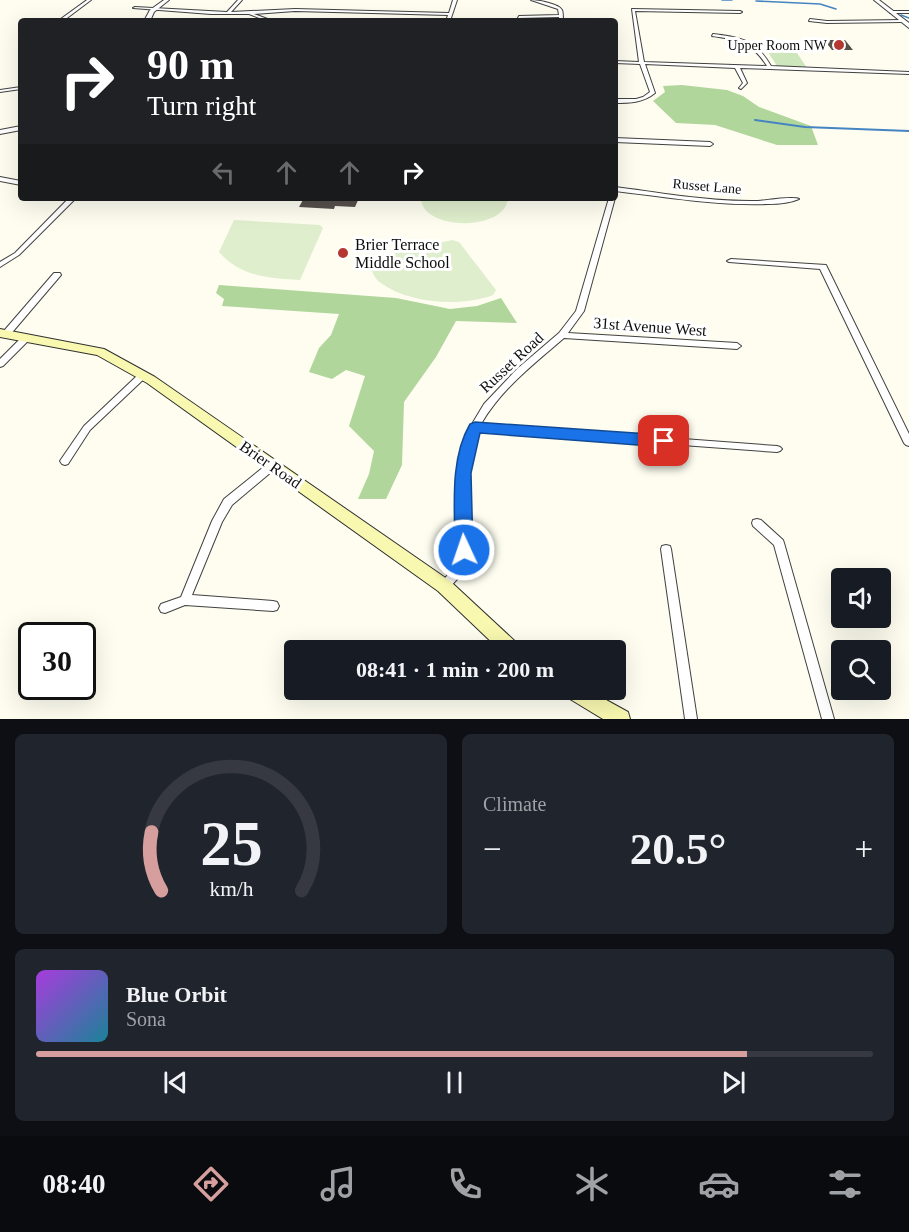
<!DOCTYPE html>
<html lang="en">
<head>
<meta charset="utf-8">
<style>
  body { margin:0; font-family:Georgia,serif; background:#20242c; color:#f1f3f6; height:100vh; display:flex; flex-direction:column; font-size:22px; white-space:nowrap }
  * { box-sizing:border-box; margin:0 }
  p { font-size:20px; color:#9ea1a6 }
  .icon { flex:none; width:33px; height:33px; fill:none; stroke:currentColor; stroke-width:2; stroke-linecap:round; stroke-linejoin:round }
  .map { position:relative; height:719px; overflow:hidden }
  .sheet { display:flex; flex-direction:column; gap:15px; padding:15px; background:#0d0f14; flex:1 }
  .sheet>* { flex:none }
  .top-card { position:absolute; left:18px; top:18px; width:600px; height:183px; border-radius:6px; box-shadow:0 6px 24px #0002; background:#202124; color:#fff; overflow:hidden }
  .tools { position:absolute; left:831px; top:568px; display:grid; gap:12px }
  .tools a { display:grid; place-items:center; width:60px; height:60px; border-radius:6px; background:#171b24; box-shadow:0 6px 24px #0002; font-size:30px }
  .speed { position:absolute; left:18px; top:622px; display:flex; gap:12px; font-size:30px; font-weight:700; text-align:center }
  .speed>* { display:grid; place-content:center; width:78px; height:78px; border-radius:50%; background:#171b24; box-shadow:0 6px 24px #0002; line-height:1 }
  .speed .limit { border:3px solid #111; border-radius:9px; background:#fff; color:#111 }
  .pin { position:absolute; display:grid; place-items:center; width:51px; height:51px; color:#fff; margin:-26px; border-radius:12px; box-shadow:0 3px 9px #0006 }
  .me { position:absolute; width:66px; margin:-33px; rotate:357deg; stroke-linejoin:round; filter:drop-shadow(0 0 4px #0008) }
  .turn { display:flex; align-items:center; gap:21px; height:126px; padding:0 30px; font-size:27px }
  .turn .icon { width:78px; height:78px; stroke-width:2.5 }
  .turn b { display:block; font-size:42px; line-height:51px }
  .lanes { display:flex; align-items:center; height:57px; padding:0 30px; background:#0003; justify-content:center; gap:30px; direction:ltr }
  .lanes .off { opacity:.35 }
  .big { font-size:45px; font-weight:700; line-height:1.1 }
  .sheet .tile { flex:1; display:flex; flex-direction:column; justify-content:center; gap:9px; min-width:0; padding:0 21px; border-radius:9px; background:#20242c }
  .sheet .dial { align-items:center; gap:0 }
  .dial svg { height:156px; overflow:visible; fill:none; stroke:#363941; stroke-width:7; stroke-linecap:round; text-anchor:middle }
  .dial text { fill:#f1f3f6; stroke:none }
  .song { display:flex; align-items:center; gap:18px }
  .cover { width:72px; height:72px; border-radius:9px; background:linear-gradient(135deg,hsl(280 70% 55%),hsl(190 70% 35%)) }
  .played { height:6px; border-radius:3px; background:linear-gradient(90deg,#d69e9d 85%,#363941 85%) }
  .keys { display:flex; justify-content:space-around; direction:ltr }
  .heat { display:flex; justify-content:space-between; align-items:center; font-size:33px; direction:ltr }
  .sheet .tiles { flex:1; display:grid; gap:15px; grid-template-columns:1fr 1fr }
  .tile:last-child { grid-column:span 2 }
  .trip { position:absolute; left:284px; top:640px; width:342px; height:60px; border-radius:6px; background:#171b24; box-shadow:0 6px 24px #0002; font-weight:700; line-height:60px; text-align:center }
  .tabs { display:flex; height:96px; justify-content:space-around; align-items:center; background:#090b0e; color:#9ea1a6 }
  .tabs .icon { width:42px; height:42px }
  .tabs .selected { color:#d69e9d }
  .tabs b { font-size:27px; color:#f1f3f6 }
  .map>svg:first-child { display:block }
  .green { fill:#cde6bc }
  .forest { fill:#b0d69c }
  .pitch { fill:#dfeecd }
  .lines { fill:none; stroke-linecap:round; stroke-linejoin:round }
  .stream-far1 { stroke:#4584c3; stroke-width:1.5 }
  .stream { stroke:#4584c3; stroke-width:2 }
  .building { fill:#56504b }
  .minor-casing { stroke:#414141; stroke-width:2 }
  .tertiary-casing { stroke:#414141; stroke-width:2 }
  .secondary-casing { stroke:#303030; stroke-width:2 }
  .minor { fill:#fff; fill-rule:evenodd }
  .tertiary { fill:#fff; fill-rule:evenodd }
  .secondary { fill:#f9f8b0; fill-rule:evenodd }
  .route { fill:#1a73e8; stroke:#114b97; stroke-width:1.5 }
  .poi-dot { fill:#b43730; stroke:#fff; stroke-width:2 }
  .labels { text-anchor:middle; stroke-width:6; stroke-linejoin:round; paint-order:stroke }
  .far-poi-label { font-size:14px; fill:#0e0e0e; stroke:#fff; text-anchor:end }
  .far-street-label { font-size:14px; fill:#0e0e0e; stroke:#fff }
  .poi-label { font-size:16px; fill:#0e0e0e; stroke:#fff; text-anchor:start }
  .street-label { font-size:16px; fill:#0e0e0e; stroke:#fff }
</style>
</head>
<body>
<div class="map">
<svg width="909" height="719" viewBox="0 0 909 719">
  <rect width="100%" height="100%" fill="#fefdf0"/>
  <!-- green -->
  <polygon class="green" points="768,52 797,53 807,68 777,66"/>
  <!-- forest -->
  <g class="forest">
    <polygon points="682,85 727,90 743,96 759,107 811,126 818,145 777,145 715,125 676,123 653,101 665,92 663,86"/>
    <polygon points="219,285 396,298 450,309 477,306 501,298 517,323 456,321 436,357 404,402 402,465 386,499 358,499 369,474 374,451 349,426 365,376 346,370 332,379 309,372 319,348 331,335 339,314 222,306 224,299 216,293"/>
  </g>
  <!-- pitch -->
  <g class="pitch">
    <path d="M421,198H508C506,232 421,231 421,198Z"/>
    <path d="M234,220L320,225L323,228L300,280C269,278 241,277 219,252Z"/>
    <path d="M452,240L459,242L496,290L493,295C462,307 409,304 381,283C373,278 371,268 368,259Z"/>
  </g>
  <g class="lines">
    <!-- stream-far1 -->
    <g class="stream-far1">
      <polyline points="722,0 732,0"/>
      <polyline points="756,1 820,4 836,9"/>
      <polyline points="901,15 909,18"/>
    </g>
    <!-- stream -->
    <polyline class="stream" points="755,120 805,127 909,131"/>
  </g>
  <!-- building -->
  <g class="building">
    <polygon points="824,40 845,40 853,50 832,50"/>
    <polygon points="304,198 359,198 355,207 335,206 334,209 299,207"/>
  </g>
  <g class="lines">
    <defs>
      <g id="minor">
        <polygon points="87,0 91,0 63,21 58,21"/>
        <polygon points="238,0 242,0 231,12 295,9 449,13 453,0 457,0 450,21 446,21 448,15 295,11 254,14 273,21 267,21 249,14 211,14 133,8 135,7 227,12"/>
        <path d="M531,0C538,0 559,4 562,10C563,12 563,19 563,21H559V17L518,18L519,16L559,15L558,9Z"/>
        <path d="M632,9L740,11L742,12L740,13L635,11L644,62L767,66C751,41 739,40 712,36L713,34C743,38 755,39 771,66L909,72V74L740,68L747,83L741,89L739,88L743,83L735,68L645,64L655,93C643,103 629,103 615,103V99H636L643,97L650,92L640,64L615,63V61L639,62Z"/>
        <polygon points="891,11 909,11 909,13 890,13"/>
        <polygon points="810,19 827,21 903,20 905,21 903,22 827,23 809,21"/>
        <polygon points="21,87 21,89 0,92 0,90"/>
        <polygon points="21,126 21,130 0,134 0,130"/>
        <polygon points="615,138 710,142 713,144 710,146 615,142"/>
        <polygon points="0,177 21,181 21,185 0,181"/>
        <path d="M615,187C662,193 711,202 758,201C768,200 793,196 799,199C790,203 778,204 768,204C717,206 666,197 615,191Z"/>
        <polygon points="69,198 76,198 19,255 0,267 0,262 15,253"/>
        <path d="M609,198H615L584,311L568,333L737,343L741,346L737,349L564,338C534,364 501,389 481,424L777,446L780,447L782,449L780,451L777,452L478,430L476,434L468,473L469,550L462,574L448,589L444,591L440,589L438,586L453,569L459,550L458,473L466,434L484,404L517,369L559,333L576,311Z"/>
        <polygon points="731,259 826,265 909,434 909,446 906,445 904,443 820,269 729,262 727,261"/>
        <polygon points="54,273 60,273 61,275 9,336 3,336 2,334 3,332"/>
        <polygon points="26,335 30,338 29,340 3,366 0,367 0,359 23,336"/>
        <polygon points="143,372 147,375 146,377 90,430 68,464 65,465 62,464 60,461 62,458 84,426 140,373"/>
        <polygon points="273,461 276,462 278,465 276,468 232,505 222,522 192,595 273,601 277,602 279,606 277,610 273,611 185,605 165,613 161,612 159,608 161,604 181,597 212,521 224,499 270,462"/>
        <polygon points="757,519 761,520 783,540 784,543 834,719 822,719 774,545 753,526 752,523 753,520"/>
        <polygon points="666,545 670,546 671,549 697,719 685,719 661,549 662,546"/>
      </g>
      <g id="tertiary">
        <polygon points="164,0 169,0 154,12 150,21 144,21 150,10"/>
        <polygon points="874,0 879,0 909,23 909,28"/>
      </g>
      <g id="secondary">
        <polygon points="0,329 104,349 155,377 450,581 519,645 522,651 501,651 438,591 147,383 97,355 0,337"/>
        <polygon points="562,690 588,690 628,712 630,719 603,719 565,696"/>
      </g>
    </defs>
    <!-- minor casing -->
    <use href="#minor" class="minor-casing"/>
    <!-- tertiary casing -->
    <use href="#tertiary" class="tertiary-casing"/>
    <!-- secondary casing -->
    <use href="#secondary" class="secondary-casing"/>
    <!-- minor -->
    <use href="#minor" class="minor"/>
    <!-- tertiary -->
    <use href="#tertiary" class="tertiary"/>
    <!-- secondary -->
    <use href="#secondary" class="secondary"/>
  </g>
  <!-- route -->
  <path class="route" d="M475,422L664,435L669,437L672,441L669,445L664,447L480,433L471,473L473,550L470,555L464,557L458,555L455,550C455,509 449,460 470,424Z"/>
  <!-- markers -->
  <g class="poi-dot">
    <circle cx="839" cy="45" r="6"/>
    <circle cx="343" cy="253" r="6"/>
  </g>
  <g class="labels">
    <!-- far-poi labels -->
    <g class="far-poi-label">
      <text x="827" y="50">Upper Room NW</text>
    </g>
    <!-- far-street labels -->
    <g class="far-street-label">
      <text transform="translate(707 186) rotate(5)" y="5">Russet Lane</text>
    </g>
    <!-- poi labels -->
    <g class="poi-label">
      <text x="355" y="250">Brier Terrace<tspan x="355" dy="18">Middle School</tspan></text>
    </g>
    <!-- street labels -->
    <g class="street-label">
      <text transform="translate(650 326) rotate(4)" y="6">31st Avenue West</text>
      <text transform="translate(511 362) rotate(-43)" y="6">Russet Road</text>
      <text transform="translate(271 464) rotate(35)" y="6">Brier Road</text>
    </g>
  </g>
</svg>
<div class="tools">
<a><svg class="icon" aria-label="sound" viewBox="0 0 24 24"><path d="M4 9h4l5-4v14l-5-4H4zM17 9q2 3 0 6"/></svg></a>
<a><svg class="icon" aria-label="search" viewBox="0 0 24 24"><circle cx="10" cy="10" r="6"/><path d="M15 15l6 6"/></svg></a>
</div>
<div class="speed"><div class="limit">30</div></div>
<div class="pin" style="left:664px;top:441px;background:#d93025"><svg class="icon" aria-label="arrive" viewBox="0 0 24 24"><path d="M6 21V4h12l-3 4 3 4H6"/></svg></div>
<svg class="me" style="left:464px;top:550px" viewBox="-20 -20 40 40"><circle r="17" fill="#1a73e8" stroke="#fff" stroke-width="3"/><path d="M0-11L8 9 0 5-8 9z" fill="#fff"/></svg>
<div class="trip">08:41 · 1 min · 200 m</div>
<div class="top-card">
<div class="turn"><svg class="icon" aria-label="right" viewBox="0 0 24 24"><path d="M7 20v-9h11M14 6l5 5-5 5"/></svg><div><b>90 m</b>Turn right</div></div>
<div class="lanes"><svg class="icon off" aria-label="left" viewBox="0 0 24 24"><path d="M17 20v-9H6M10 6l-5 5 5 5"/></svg><svg class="icon off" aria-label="ahead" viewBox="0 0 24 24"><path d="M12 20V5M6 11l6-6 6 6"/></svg><svg class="icon off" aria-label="ahead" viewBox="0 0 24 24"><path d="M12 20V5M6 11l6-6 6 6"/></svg><svg class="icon" aria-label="right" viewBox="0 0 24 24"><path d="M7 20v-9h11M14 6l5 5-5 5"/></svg></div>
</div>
</div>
<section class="sheet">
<div class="tiles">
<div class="tile dial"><svg viewBox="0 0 100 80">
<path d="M14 69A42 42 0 1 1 86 69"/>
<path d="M14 69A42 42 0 0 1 9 39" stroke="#d69e9d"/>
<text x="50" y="56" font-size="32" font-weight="700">25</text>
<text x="50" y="72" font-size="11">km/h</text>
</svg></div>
<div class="tile"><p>Climate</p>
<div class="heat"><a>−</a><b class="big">20.5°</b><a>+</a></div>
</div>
<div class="tile">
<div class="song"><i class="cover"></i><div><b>Blue Orbit</b><p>Sona</p></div></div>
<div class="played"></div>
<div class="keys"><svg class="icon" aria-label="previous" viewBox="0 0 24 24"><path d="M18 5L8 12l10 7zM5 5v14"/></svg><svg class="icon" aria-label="pause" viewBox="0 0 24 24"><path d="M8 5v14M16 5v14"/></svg><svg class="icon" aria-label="next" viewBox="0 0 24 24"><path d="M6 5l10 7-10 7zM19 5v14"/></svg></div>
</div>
</div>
</section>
<nav class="tabs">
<b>08:40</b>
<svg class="icon selected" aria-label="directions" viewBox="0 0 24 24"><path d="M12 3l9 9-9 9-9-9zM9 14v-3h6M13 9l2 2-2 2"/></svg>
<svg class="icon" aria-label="music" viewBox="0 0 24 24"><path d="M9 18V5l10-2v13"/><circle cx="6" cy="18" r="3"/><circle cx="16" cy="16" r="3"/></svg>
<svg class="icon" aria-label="phone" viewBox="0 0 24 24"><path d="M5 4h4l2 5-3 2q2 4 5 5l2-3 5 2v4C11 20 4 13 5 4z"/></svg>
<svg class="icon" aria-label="climate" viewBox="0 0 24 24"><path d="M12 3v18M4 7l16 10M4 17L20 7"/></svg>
<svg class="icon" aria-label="car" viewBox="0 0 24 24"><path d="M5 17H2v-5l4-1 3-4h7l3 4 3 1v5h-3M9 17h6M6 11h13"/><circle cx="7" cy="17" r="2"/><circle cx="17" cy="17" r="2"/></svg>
<svg class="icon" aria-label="filters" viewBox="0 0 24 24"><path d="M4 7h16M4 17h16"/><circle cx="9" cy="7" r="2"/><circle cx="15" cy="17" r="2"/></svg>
</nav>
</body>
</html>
